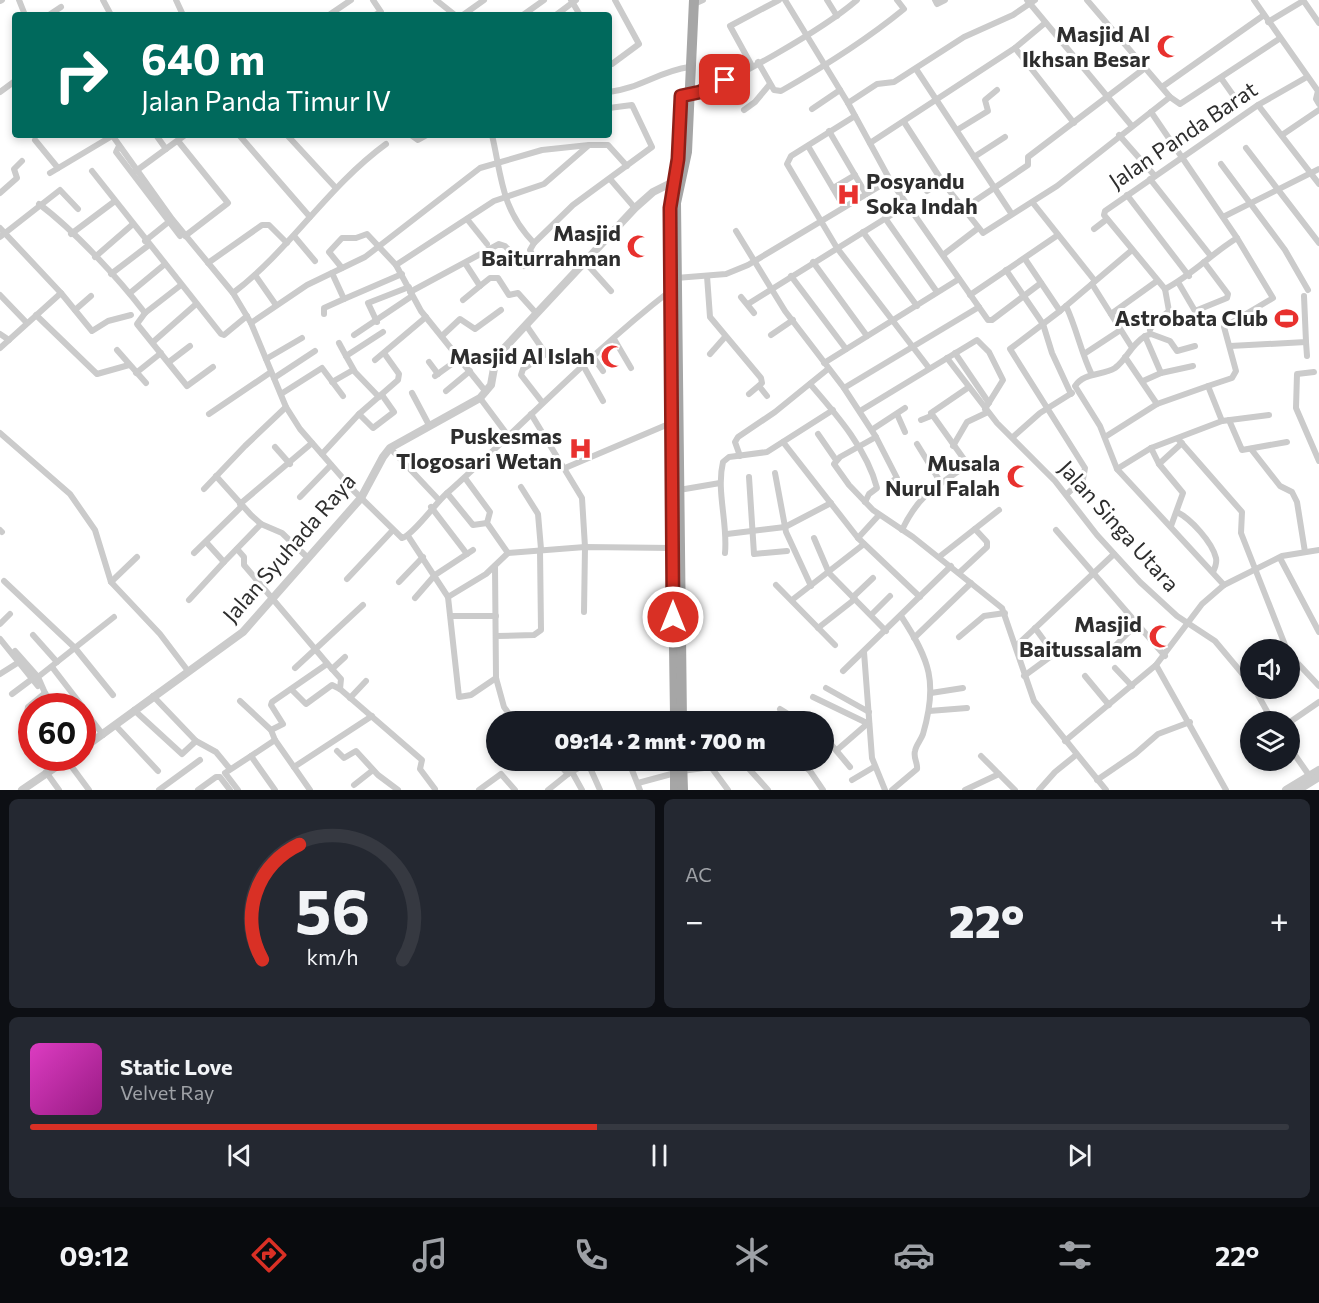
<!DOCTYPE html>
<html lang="id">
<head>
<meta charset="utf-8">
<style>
  body { margin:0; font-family:Commissioner,sans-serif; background:#242831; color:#f1f3f6; height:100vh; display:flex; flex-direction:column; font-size:22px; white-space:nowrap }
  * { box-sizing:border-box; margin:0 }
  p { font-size:20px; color:#9ea1a6 }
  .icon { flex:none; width:33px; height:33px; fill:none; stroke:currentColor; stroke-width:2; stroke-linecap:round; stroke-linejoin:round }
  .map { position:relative; height:790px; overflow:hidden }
  .panel { display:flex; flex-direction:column; gap:9px; padding:9px; background:#0d0f14; flex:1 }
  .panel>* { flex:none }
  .top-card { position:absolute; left:12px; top:12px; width:600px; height:126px; border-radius:6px; box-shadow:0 3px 9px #0003; background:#00695c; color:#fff; overflow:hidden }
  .controls { position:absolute; left:1240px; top:639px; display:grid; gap:12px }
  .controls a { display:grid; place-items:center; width:60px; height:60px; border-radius:50%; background:#171b24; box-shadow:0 3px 9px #0003; font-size:30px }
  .speed { position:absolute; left:18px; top:693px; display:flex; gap:12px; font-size:30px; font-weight:700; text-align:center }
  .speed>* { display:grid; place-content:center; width:78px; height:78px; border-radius:50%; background:#171b24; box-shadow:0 3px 9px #0003; line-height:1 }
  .speed .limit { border:9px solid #d22; background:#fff; color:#111 }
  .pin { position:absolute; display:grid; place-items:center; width:51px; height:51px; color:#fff; margin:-26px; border-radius:12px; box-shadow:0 3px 9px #0006 }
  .me { position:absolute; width:66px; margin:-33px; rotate:0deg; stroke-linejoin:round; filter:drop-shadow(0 0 4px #0008) }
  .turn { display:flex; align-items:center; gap:21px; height:126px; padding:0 30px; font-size:27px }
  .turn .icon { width:78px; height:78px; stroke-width:2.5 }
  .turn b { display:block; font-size:42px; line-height:51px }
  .big { font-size:45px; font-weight:800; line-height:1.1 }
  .panel .card { flex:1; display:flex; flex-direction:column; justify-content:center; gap:9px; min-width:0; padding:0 21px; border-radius:9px; background:#242831 }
  .panel .dial { align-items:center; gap:0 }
  .dial svg { height:156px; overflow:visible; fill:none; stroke:#363941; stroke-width:7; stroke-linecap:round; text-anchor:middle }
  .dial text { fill:#f1f3f6; stroke:none }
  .song { display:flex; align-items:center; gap:18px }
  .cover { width:72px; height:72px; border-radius:9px; background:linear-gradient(135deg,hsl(310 70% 55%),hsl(310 70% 35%)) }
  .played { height:6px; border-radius:3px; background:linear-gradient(90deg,#d93025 45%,#363941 45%) }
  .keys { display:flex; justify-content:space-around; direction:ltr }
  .heat { display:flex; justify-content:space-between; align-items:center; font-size:33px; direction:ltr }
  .panel .tiles { flex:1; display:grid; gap:9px; grid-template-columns:1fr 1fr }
  .card:last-child { grid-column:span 2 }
  .trip { position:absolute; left:486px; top:711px; width:348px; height:60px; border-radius:30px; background:#171b24; box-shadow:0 3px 9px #0003; font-weight:800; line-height:60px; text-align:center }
  .menu { display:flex; height:96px; justify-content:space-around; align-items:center; background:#090b0e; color:#9ea1a6 }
  .menu .icon { width:42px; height:42px }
  .menu .selected { color:#d93025 }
  .menu b { font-size:27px; color:#f1f3f6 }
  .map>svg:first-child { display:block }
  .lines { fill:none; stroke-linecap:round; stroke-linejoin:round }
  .minor { stroke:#cbcbcb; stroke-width:6 }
  .tertiary { stroke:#cbcbcb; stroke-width:8 }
  .primary { stroke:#a6a6a6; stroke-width:10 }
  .route-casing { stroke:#8d1f18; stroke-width:15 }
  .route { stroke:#d93025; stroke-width:10 }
  .labels { text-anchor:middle; stroke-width:6; stroke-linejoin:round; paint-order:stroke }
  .poi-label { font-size:22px; font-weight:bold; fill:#2e2e2e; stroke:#fff; text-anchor:end }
  .street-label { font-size:22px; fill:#2e2e2e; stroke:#fff }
</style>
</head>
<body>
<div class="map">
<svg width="1319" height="790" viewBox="0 0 1319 790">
  <rect width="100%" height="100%" fill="#fff"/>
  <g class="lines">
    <!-- minor -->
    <g class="minor">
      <polyline points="19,0 25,15"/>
      <polyline points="103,0 111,15"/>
      <polyline points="176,0 183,15"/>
      <polyline points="373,0 381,12 375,15"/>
      <polyline points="436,0 455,15"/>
      <polyline points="571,0 580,15"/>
      <polyline points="785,0 848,103 890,180 988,320 992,320 1041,283"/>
      <polyline points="827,0 837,16"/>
      <polyline points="935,0 937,4 945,0"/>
      <polyline points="1027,0 1131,125"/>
      <polyline points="1087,0 1170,97 1180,104 1279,39"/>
      <polyline points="1254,0 1318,91 1316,99 1319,104"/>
      <polyline points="1303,0 1319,23"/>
      <polyline points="0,1 2,0"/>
      <polyline points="694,4 703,0"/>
      <polyline points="49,15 61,7"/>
      <polyline points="329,15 351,0"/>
      <polyline points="463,15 484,0"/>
      <polyline points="523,15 544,0"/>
      <polyline points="556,15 576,0"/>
      <polyline points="1268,22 1303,1"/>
      <polyline points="1015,48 1074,123"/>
      <polyline points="609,62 612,64 639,44 615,0"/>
      <path d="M758,62L774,90L781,91C825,66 865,41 904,9L897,0"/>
      <polyline points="752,66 730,26 779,0"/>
      <polyline points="916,69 1011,213"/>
      <polyline points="1221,78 1233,95"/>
      <polyline points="1162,87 1264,15"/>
      <polyline points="0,92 15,81"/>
      <path d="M609,92C638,89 660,71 689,67"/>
      <path d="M688,95C727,86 826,27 857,0"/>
      <polyline points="848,103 877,84 894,82 964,37 1013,15 1035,0"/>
      <polyline points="1258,105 1319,184"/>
      <polyline points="812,109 840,90"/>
      <polyline points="744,110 755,102 770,84"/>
      <path d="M1151,112L1237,238C1211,254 1192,275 1165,289"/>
      <polyline points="855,116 791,156 787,164 837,248 929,368"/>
      <polyline points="904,122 944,184 983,233 1057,186 1170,97"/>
      <polyline points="957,130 988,111 985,100 997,90"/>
      <polyline points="829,131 866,194"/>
      <path d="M112,135L172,219L233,293L251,323L286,407L300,429L354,491L402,538C412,536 436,503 446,494C521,427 590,353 670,291"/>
      <polyline points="156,135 166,149"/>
      <polyline points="239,135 310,217"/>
      <polyline points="287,135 335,187"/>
      <polyline points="411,135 418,140 427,135"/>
      <path d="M492,135C502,178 501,209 534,243L573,205L652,147L632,105L609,108"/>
      <polyline points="1119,135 1155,176"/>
      <polyline points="1282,135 1319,110"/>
      <polyline points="35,140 58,168"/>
      <polyline points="178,141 228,203 185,236"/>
      <polyline points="870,143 1015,48 1045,23"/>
      <polyline points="119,146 116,152 180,236"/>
      <polyline points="808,146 844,207"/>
      <polyline points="1246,148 1319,243"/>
      <polyline points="974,157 1005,137"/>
      <polyline points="1221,164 1285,250 1308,290"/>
      <polyline points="92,171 221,334 224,335 247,316"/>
      <polyline points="136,171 185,135"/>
      <polyline points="50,173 112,136"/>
      <polyline points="610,179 635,208"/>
      <polyline points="1150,179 1210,255"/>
      <polyline points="833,188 855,175"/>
      <polyline points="927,191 942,181"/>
      <polyline points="0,193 17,178 14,169 22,161"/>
      <polyline points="1127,195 1189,276"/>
      <polyline points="1033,203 1095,281"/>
      <path d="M39,204C75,231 118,278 145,313"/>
      <polyline points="963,209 1028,165 1028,157 1145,68"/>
      <polyline points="1223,217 1319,169"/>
      <polyline points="885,218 937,292"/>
      <polyline points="467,219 487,244"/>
      <polyline points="0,228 61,293 92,331 108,321 131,315"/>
      <polyline points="1094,229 1107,219"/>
      <polyline points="736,231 785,311 844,388 876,437 840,457 834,464 849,485 873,510 913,537 1002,608 1034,701 1106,790"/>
      <polyline points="863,232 917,306"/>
      <polyline points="71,234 115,201"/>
      <polyline points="294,236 315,261"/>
      <polyline points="0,237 60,190 78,209"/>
      <polyline points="145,241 171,220"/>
      <polyline points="943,255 977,229"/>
      <polyline points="95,257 133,224"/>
      <polyline points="1025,259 1060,311"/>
      <polyline points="585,262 611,291"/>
      <polyline points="813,262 867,336"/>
      <polyline points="208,263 262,225 269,225 287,243"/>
      <polyline points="465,263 480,286 490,278 498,278 509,295 518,293 536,313"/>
      <polyline points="396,265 494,201 544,184 589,145 608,145 627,166"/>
      <polyline points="342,268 329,252 342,238 356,238 367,234 396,265 421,311 486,392"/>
      <polyline points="1006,270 1043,324 1052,353 1071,394"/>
      <polyline points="332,273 344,299 402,274"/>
      <polyline points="111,274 149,245"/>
      <polyline points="255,275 276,305"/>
      <polyline points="707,276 710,317 761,378 762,383 749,394"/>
      <polyline points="791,276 846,349"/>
      <polyline points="676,278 726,274 748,265 890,180"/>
      <polyline points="1178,282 1195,311 1227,298 1228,294 1204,262"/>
      <polyline points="1092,284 1131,346"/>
      <polyline points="181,285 145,313 137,324 187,386 213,367"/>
      <polyline points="1165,289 1104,215 1105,211 1258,105 1307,77"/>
      <polyline points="410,292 499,244 505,246 524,266 533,256 530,250 534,243"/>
      <polyline points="130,293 165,264"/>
      <path d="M233,293C290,250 327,187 386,144"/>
      <polyline points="0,295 26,322"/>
      <polyline points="970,295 1058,235"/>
      <polyline points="741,297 754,313"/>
      <polyline points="463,300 480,286"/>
      <polyline points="748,304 907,205"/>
      <path d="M1066,306C1077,329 1081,353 1092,375"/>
      <polyline points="75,310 91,296"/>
      <polyline points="324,314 324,308 344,299"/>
      <polyline points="1111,314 1157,281"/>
      <polyline points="36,315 97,374 129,365"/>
      <polyline points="377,322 368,303 409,287"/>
      <polyline points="251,323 307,285 365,257 480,168 542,150 589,145"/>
      <polyline points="526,325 546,354 523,369 521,375 542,402"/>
      <polyline points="1150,330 1153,324 1169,311 1165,289"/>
      <polyline points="0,334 9,340"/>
      <polyline points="354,335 412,296"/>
      <polyline points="443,335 460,319 475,329 501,310"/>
      <polyline points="771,335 793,320"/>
      <polyline points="1145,336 1151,334 1170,341 1177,351 1195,346"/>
      <polyline points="614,339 631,368"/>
      <polyline points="153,342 195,305"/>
      <polyline points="1306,342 1307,356"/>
      <polyline points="339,343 346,356"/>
      <polyline points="1230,346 1306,342 1304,296"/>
      <polyline points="0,348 61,293"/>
      <polyline points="117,350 146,383"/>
      <polyline points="955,353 989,403"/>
      <polyline points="710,354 725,337"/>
      <polyline points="1084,354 1119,331"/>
      <polyline points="1125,357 1157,404"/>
      <polyline points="594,358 603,371"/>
      <polyline points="947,358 997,423 1055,481 1097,535 1140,582 1177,616 1215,641 1251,684"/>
      <polyline points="266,359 302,338"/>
      <polyline points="375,360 426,317"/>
      <polyline points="169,362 190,346"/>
      <polyline points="429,362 438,374"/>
      <polyline points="824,363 959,279"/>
      <polyline points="584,367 603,401"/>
      <polyline points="1314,372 1297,374 1296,408 1319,461"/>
      <polyline points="136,373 161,353"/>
      <path d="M1161,373L1145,336C1129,347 1128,358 1115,368C1102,376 1084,372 1075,386L1100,426L1117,469L1224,585"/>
      <polyline points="435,376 460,358"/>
      <polyline points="274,378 315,351"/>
      <polyline points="1143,381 1161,373 1193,366"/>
      <polyline points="332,382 353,370"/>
      <path d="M810,384C836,414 867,449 877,488L869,494L865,502"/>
      <polyline points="759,386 767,396"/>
      <polyline points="1208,386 1232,378 1236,371 1224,327 1273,298 1237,238"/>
      <polyline points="844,388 979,307"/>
      <polyline points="446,391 470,371"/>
      <polyline points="412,393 429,425"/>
      <polyline points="281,394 322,368 343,396"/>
      <polyline points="379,397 355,372 346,356 383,332"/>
      <polyline points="480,398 509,437"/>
      <polyline points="860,411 977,340 989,352 1003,380 985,409"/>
      <polyline points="209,414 271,372"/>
      <polyline points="359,414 373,428 394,412 382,395"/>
      <polyline points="531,414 582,498 585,547 584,612"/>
      <polyline points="897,414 905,432"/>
      <polyline points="921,420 931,416"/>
      <polyline points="1229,420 1242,450 1287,442"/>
      <polyline points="873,429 905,408"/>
      <polyline points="0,433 70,494 95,530 111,582 160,634 188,671"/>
      <polyline points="818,434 836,460"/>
      <polyline points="876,437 897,478 888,484"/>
      <polyline points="1013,437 1040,413 1072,393"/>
      <polyline points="1105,437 1157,404 1208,386 1222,421"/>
      <polyline points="1178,439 1242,512 1241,533 1287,650"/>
      <polyline points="783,442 858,538 920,597"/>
      <polyline points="917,444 941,483"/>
      <polyline points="953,446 967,422 988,412"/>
      <polyline points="275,447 290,464"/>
      <polyline points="390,448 439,500"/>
      <polyline points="1151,448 1159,464 1183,493 1171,526"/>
      <polyline points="1251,449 1280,486 1292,492 1297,502 1305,552"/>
      <polyline points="322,454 359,414 398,380 399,374 384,353"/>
      <polyline points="740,456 735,442 738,437 775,412 828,369"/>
      <polyline points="1159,464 1182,443"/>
      <polyline points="565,468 671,423"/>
      <polyline points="1117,469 1151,448 1222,421 1269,415"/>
      <polyline points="775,473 786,532 811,586"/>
      <polyline points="216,476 251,515 261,524 282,533 308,558"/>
      <polyline points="749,477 754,554 787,551"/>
      <polyline points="465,478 490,512 487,523 508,553"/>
      <polyline points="521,487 538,514 541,549"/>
      <polyline points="204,489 245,446 286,407"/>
      <polyline points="679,490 720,483"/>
      <polyline points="447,493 473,525 487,523"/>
      <polyline points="1068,493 1083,479 1085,468 1010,349 1060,311 1132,250"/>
      <polyline points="300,497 331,465"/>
      <polyline points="240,504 312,443"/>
      <polyline points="431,507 467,554"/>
      <path d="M1177,512C1191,519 1212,542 1216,558C1217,563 1215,568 1213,572"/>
      <polyline points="0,530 2,532"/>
      <path d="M902,530C918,496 934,488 963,468L966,462L931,413L969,387"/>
      <polyline points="1056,530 1165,656"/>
      <polyline points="727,534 785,527 831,503"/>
      <polyline points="408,536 448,597 459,697 471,695 496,678"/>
      <polyline points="814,538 829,573 886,631"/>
      <polyline points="858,538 879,515"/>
      <polyline points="206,542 224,562 261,524"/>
      <polyline points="237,549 244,557 244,565 332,669 345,657"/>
      <polyline points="194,553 242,506"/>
      <path d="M725,553C728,523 716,491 723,462L729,457L767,452L833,410"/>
      <polyline points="939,557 999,510"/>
      <polyline points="1280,558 1319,632"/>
      <polyline points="495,566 496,678 504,707 515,722"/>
      <polyline points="959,573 987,547 987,542 975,529"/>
      <polyline points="347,579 393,530"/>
      <polyline points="4,581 75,648 113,695"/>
      <polyline points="111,582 137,557"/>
      <polyline points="399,582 423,557"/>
      <polyline points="776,585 835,645"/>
      <polyline points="448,597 486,574 508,553 585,547 673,548"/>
      <polyline points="853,597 873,578"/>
      <polyline points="415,598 435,575 473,550"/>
      <polyline points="189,600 224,562"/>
      <polyline points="792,600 864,544"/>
      <polyline points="871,615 890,596"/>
      <polyline points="451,616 496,616"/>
      <polyline points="0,624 10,614"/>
      <polyline points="818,628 855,599"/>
      <polyline points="33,635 57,662"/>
      <polyline points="496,636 534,635 541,630 540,550"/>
      <polyline points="959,637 984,616 1005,613"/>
      <polyline points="914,638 971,583"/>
      <polyline points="0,639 38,686"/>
      <polyline points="1116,645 1136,625"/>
      <polyline points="1016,646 1114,554"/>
      <polyline points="15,651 38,677"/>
      <polyline points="864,652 872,758 885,790"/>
      <polyline points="1290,655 1319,686"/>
      <polyline points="1156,665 1226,790"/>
      <polyline points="52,667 82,706"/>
      <polyline points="295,668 363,605"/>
      <polyline points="1115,668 1132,686"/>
      <polyline points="332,669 341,679 340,689"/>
      <polyline points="843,671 951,566"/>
      <polyline points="0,674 19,662"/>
      <polyline points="1024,676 1054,654 1035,628"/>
      <polyline points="1085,676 1109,705"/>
      <polyline points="826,688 869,712"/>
      <polyline points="1254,688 1273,722"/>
      <polyline points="292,690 306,704 332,685 340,689 422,760 420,769 435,789"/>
      <polyline points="931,693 963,688"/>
      <polyline points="12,694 32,679"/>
      <polyline points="153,696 196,741 216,752 230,769"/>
      <polyline points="813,697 869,724"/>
      <polyline points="350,698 366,681"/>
      <polyline points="240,701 271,730 275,740"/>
      <polyline points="55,706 45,693 38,677 114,617"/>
      <polyline points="82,707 103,735"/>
      <polyline points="780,709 801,722"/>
      <polyline points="134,710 182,754 196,741"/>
      <polyline points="929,711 967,708"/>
      <polyline points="32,718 27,712 28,707 45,693"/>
      <polyline points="1290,722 1319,702"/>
      <polyline points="116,726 158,771"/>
      <polyline points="271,730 283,724 271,705 272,702 327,664"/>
      <polyline points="824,736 850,767"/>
      <polyline points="1065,741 1156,665 1202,604 1224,585 1282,556 1319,550"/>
      <polyline points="1290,748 1311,778"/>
      <polyline points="837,750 867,724"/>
      <polyline points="337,751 344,758 356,751 378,775 398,790"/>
      <polyline points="981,756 999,774"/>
      <polyline points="66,759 89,790"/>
      <polyline points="537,760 539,767"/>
      <polyline points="555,760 568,774"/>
      <polyline points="628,760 640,790"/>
      <polyline points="741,760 768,790"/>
      <polyline points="797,760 810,771 823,790"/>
      <polyline points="587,761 600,790"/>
      <polyline points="294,767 372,716"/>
      <polyline points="711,767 728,790"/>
      <polyline points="682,771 711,767 728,760"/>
      <polyline points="46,772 59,790"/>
      <polyline points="572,772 582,790"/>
      <polyline points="852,780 874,767"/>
      <polyline points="1097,780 1135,754 1158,734 1190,722"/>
      <polyline points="638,783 675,773"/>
      <polyline points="354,785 373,770"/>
      <polyline points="159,790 200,760"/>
      <polyline points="198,790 216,777 220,777 230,790"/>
      <polyline points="238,790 225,773 251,756"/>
      <polyline points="275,790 251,756 275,740 310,790"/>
      <polyline points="479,790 501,774 515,790"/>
      <polyline points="548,790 568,774 593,760"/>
      <path d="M892,790L917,769C918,763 913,758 915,751C916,745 921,740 923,734C938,683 930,660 901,616"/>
      <polyline points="965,790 999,774 1015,790"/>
      <polyline points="1039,790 1055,772 1076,755"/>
    </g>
    <!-- tertiary -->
    <g class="tertiary">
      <polyline points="82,749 243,632 361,498 383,457 390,448 480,398 491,385 496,357 635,208 653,192 675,181"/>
      <polyline points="22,790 69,758"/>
      <polyline points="1286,790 1319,770"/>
      <polyline points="1298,790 1319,777"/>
    </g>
    <!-- primary -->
    <g class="primary">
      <polyline points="677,170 681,96"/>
      <polyline points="670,281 672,478"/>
      <polyline points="673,578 675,715"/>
      <polyline points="682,722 676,203 687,152 694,0"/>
      <polyline points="675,760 675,790"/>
      <polyline points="682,760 683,790"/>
    </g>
  </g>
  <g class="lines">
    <defs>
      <polyline id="route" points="673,617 670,208 678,159 681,96 700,92 725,80"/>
    </defs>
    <!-- route casing -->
    <use href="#route" class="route-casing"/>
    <!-- route -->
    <use href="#route" class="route"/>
  </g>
  <!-- icons -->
  <defs>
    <symbol id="mosque-bare" viewBox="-9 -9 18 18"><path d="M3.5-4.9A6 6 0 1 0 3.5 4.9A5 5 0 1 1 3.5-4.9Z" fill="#e8312e" stroke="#fff" stroke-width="2.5" paint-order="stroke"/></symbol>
    <symbol id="hospital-bare" viewBox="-9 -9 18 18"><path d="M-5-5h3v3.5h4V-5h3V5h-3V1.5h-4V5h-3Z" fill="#e8312e" stroke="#fff" stroke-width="2.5" paint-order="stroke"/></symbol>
    <symbol id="stadium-bare" viewBox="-9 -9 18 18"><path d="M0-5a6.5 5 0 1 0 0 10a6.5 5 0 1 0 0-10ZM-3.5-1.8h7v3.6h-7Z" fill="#e8312e" stroke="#fff" stroke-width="2.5" paint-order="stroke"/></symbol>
  </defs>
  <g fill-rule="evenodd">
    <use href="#mosque-bare" x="1152" y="30" width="33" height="33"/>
    <use href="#hospital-bare" x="832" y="178" width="33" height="33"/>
    <use href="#mosque-bare" x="622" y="230" width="33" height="33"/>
    <use href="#stadium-bare" x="1270" y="302" width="33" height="33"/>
    <use href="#mosque-bare" x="596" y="340" width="33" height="33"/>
    <use href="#hospital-bare" x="564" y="432" width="33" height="33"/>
    <use href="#mosque-bare" x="1002" y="460" width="33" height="33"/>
    <use href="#mosque-bare" x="1144" y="620" width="33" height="33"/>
  </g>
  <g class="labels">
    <!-- poi labels -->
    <g class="poi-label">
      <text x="1150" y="42">Masjid Al<tspan x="1150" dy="25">Ikhsan Besar</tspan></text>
      <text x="866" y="189" text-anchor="start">Posyandu<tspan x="866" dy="25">Soka Indah</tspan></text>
      <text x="621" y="241">Masjid<tspan x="621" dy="25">Baiturrahman</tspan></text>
      <text x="1268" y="326">Astrobata Club</text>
      <text x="595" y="364">Masjid Al Islah</text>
      <text x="562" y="444">Puskesmas<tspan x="562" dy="25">Tlogosari Wetan</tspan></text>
      <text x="1000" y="471">Musala<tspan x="1000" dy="25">Nurul Falah</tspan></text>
      <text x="1142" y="632">Masjid<tspan x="1142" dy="25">Baitussalam</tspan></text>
    </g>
    <!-- street labels -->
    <g class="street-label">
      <text transform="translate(1183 135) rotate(-34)" y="8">Jalan Panda Barat</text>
      <text transform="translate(1119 526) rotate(48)" y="8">Jalan Singa Utara</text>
      <text transform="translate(289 548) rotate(-49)" y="8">Jalan Syuhada Raya</text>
    </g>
  </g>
</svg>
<div class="controls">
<a><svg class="icon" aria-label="sound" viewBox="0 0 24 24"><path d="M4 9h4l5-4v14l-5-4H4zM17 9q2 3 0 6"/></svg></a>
<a><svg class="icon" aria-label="layers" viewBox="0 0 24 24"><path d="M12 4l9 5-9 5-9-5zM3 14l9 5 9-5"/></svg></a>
</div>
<div class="speed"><div class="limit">60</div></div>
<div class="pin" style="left:725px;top:80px;background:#d93025"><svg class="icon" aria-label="arrive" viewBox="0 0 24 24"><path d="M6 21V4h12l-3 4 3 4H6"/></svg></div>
<svg class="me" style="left:673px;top:617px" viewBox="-20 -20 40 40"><circle r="17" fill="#d93025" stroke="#fff" stroke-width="3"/><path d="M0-11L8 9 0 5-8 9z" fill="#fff"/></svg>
<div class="trip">09:14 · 2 mnt · 700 m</div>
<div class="top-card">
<div class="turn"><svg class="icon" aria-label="right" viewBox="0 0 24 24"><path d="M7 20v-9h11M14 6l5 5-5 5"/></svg><div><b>640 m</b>Jalan Panda Timur IV</div></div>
</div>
</div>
<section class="panel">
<div class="tiles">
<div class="card dial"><svg viewBox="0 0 100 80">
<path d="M14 69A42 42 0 1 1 86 69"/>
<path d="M14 69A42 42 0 0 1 33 10" stroke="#d93025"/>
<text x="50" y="56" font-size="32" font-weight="700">56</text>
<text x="50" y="72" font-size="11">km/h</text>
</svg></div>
<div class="card"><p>AC</p>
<div class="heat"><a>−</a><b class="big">22°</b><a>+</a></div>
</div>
<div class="card">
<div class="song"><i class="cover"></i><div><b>Static Love</b><p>Velvet Ray</p></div></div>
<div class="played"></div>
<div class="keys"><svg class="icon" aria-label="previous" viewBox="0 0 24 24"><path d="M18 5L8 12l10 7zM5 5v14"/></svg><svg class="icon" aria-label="pause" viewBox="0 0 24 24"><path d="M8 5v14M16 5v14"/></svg><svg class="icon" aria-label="next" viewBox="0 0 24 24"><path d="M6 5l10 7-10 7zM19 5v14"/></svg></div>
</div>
</div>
</section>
<nav class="menu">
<b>09:12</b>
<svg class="icon selected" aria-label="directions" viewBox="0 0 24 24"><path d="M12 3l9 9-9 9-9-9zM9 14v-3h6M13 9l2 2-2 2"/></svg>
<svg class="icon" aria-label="music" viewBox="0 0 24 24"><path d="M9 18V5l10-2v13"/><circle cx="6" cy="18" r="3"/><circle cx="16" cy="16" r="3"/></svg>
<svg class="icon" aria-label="phone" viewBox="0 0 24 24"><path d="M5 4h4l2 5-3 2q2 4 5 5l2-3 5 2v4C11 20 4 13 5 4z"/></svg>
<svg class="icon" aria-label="climate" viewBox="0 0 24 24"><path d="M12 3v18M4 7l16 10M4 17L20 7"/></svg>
<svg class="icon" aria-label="car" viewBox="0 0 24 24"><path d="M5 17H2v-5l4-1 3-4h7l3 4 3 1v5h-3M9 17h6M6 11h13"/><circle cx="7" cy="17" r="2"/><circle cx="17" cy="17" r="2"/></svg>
<svg class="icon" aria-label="filters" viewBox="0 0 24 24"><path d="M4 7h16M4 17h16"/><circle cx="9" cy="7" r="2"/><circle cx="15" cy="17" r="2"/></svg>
<b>22°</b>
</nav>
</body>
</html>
